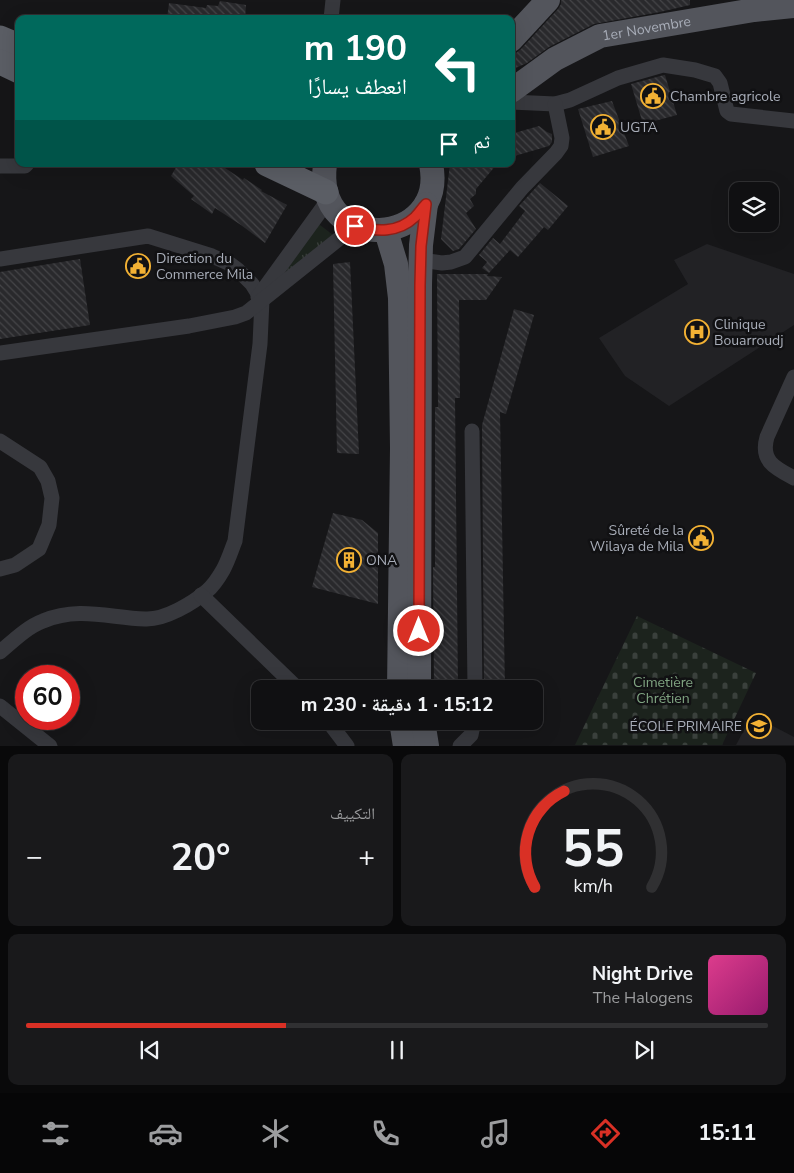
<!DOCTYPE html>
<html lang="ar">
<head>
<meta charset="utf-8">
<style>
  body { margin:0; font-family:"Nunito Sans","Noto Naskh Arabic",sans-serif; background:#19191b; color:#f1f3f6; direction:rtl; height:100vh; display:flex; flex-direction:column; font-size:19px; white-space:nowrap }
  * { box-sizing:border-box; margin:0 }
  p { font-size:16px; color:#9c9d9f }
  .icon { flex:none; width:28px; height:28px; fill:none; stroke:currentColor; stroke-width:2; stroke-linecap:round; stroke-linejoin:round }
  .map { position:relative; height:746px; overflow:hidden; direction:ltr }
  .side { display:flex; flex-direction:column; gap:8px; padding:8px; background:#09090a; flex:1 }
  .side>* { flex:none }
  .hud { position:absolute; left:15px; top:15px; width:500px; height:152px; border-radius:10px; box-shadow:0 5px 20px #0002,0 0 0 1px #303032; direction:rtl; background:#00695c; color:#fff; overflow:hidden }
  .fabs { position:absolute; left:729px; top:182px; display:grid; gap:10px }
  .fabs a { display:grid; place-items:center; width:50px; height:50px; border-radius:10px; background:#101012; box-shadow:0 5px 20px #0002,0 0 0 1px #303032; font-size:25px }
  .speed { position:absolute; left:15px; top:665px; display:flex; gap:10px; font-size:25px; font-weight:700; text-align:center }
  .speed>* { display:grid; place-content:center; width:65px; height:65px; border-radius:50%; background:#101012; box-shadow:0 5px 20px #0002,0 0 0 1px #303032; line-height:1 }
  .speed .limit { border:8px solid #d22; background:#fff; color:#111 }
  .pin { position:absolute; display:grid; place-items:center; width:42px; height:42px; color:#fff; margin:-21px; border:2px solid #fff; border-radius:50%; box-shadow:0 1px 5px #0007 }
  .me { position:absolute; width:55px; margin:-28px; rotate:0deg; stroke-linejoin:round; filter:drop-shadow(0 0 4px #0008) }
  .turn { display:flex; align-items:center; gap:18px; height:105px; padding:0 25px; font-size:22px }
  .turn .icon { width:65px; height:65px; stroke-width:2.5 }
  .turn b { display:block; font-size:35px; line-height:42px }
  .then { display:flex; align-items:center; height:48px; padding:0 25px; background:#0003; gap:10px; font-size:19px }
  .big { font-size:38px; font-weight:700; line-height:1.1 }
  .side .widget { flex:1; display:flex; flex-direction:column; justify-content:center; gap:8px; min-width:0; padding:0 18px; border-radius:10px; background:#19191b }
  .side .dial { align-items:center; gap:0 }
  .dial svg { height:130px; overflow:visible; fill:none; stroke:#303032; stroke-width:7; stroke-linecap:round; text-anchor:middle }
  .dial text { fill:#f1f3f6; stroke:none }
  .song { display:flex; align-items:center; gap:15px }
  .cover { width:60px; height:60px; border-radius:8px; background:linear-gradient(135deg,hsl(330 70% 55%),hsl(320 70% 35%)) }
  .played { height:5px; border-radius:2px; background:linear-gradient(90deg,#d93025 35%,#303032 35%) }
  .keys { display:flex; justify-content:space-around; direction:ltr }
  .heat { display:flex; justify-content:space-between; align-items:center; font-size:28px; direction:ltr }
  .side .tiles { flex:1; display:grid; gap:8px; grid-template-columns:1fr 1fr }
  .widget:last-child { grid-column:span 2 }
  .trip { position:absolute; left:251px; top:680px; width:292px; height:50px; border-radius:10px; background:#101012; box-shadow:0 5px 20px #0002,0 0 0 1px #303032; font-weight:700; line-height:50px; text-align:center; direction:rtl }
  .dock { display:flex; height:80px; justify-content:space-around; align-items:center; background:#060607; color:#9c9d9f }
  .dock .icon { width:35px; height:35px }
  .dock .current { color:#d93025 }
  .dock b { font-size:22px; color:#f1f3f6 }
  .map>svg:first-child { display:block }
  .built { fill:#222225 }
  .grass { fill:url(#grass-tufts) }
  .cemetery { fill:url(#cemetery-stones) }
  .building { fill:url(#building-back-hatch) }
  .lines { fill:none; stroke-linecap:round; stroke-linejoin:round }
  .minor { stroke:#37383d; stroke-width:15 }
  .primary { stroke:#53555c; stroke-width:24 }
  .trunk { stroke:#5b5e65; stroke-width:25 }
  .route-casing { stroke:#8d1f18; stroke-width:12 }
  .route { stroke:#d93025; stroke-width:9 }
  .labels { text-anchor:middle; stroke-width:5; stroke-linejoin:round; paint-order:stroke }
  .street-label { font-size:14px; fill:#a8adb8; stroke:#111113 }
  .poi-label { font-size:14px; fill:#a8adb8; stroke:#111113; text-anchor:start }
  .park-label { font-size:14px; fill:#7fa381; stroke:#111113 }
</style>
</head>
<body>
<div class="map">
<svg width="794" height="746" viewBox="0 0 794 746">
  <defs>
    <pattern id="grass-tufts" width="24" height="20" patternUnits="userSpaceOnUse" patternTransform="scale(1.25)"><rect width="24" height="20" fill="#1c231d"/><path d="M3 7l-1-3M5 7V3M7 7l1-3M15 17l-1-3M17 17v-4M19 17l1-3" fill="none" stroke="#3a403c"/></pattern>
    <pattern id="cemetery-stones" width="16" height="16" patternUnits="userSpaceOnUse" patternTransform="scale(1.25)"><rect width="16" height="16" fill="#1c231d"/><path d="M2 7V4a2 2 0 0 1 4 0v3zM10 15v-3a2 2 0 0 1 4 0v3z" fill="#3a403c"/></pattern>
    <pattern id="building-back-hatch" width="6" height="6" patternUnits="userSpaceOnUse" patternTransform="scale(1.25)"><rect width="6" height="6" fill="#29292c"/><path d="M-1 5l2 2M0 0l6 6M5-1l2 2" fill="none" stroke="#454548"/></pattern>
  </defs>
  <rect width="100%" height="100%" fill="#161618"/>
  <!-- built -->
  <g class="built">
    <polygon points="707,244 794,274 794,325 669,406 625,376 599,338 688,284 674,260"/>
    <polygon points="752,715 794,737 794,745 736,745"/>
  </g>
  <!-- grass -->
  <polygon class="grass" points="316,222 337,238 276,287"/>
  <!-- cemetery -->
  <polygon class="cemetery" points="637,616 756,673 722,745 575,745"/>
  <!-- building -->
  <g class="building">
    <polygon points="561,0 690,0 690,5 660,12 594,24 549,47 527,63 511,70 511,53 516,53 521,49 558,9 561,4"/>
    <polygon points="220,1 246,5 245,19 167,19 169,3 206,8 207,5 218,6"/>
    <polygon points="664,75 665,75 677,115 643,124 631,84"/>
    <polygon points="612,101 629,146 593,157 578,109"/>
    <polygon points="539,126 547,132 552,134 552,142 549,146 511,157 511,134"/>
    <polygon points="178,164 219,164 243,180 244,178 262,190 261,191 287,205 265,243 241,225 215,208 212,214 191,199 194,196 171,176"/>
    <polygon points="450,164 497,164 476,189 476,194 470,199 474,206 466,213 476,229 459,249 453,251 441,239"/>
    <polygon points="540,183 568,206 548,230 544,227 518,257 510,250 489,273 482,268 487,262 479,255 493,238 500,244 525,211 519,206"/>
    <polygon points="80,259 90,325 0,339 0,272"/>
    <polygon points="350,262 359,454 337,453 333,264"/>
    <polygon points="437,274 488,274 487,276 502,277 486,300 459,300 460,398 455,398 458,689 434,689 433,567 435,567 435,407 438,407"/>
    <polygon points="514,309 534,315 506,414 500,412 505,689 484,689 482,425"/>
    <polygon points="333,513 362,520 378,533 378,604 312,587"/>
  </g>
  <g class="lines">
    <!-- minor -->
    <g class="minor">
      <polyline points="331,19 333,0"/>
      <polyline points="511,102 555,104 570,100 618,78 663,65 695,70 715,76 720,83 727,111 731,114 794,121"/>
      <polyline points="0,166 25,166 27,164"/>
      <path d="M0,259L148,236L212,256L230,264L238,270L252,284L262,300L260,344L235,541C231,551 228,561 223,570C219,577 213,586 207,591C193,603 165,620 145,619C110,618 79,606 43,621C27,627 13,641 0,652"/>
      <polyline points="421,260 442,263 451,262 465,257 522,188 556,153 561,146 562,138 555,104"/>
      <polyline points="258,297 329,199"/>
      <polyline points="0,353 189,326 235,317 246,313 355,226"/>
      <path d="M794,377L767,437C760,461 775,468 794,478"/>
      <polyline points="472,431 475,689"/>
      <polyline points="0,441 40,467 48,481 52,498 49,525 39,549 15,565 0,569"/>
      <polyline points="201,595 298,689"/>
      <polyline points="0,706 50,746"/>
      <polyline points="328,721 347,746"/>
      <polyline points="460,746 471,735 474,721"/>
    </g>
    <!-- primary -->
    <g class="primary">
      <polyline points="511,40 548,0"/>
      <path id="s1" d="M511,91L555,59L600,36L754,10L794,6"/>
      <path d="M325,164C313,257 448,247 431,164"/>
      <polyline points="386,231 396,264 400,298 402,448 399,689"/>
      <polyline points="419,689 420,285 421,245 426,204"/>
      <polyline points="401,721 405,746"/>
      <polyline points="423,721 427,746"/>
    </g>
    <!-- trunk -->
    <g class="trunk">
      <polyline points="0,38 19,46"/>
      <polyline points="0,62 19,71"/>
      <polyline points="267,164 326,192"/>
    </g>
  </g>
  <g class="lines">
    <defs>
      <path id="route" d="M355,226C377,232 398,233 415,217C419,213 422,208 426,204L421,246L420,285L419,631"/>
    </defs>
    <!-- route casing -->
    <use href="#route" class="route-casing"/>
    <!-- route -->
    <use href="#route" class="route"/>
  </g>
  <!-- icons -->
  <defs>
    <symbol id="civic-ring" viewBox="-11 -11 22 22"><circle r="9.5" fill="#111113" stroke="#f2b134" stroke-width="1.5"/><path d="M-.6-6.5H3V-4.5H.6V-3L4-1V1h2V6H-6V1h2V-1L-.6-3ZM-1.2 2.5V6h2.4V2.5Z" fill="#f2b134"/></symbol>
    <symbol id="hospital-ring" viewBox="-11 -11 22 22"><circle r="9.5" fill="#111113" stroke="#f2b134" stroke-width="1.5"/><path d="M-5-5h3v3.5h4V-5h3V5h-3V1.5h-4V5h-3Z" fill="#f2b134"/></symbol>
    <symbol id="building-ring" viewBox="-11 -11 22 22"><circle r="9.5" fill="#111113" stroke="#f2b134" stroke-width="1.5"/><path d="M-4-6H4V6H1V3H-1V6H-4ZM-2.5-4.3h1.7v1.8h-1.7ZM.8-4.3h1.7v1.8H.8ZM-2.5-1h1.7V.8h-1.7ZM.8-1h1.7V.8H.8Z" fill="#f2b134"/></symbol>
    <symbol id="school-ring" viewBox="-11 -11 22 22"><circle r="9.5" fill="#111113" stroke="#f2b134" stroke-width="1.5"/><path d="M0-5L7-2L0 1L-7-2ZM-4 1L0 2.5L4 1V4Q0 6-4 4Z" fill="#f2b134"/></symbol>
  </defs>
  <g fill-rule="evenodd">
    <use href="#civic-ring" x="639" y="82" width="28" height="28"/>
    <use href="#civic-ring" x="589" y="113" width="28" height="28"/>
    <use href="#civic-ring" x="124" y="252" width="28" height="28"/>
    <use href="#hospital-ring" x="683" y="318" width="28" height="28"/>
    <use href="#civic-ring" x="687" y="524" width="28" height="28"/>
    <use href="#building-ring" x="335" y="546" width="28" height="28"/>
    <use href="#school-ring" x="745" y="712" width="28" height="28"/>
  </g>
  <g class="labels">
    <!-- street labels -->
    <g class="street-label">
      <text dy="5" stroke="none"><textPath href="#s1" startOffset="152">1er Novembre</textPath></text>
    </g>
    <!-- poi labels -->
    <g class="poi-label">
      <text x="670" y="101">Chambre agricole</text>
      <text x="620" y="132">UGTA</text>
      <text x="156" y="263">Direction du<tspan x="156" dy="16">Commerce Mila</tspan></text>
      <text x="714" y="329">Clinique<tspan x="714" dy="16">Bouarroudj</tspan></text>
      <text x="684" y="535" text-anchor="end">Sûreté de la<tspan x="684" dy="16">Wilaya de Mila</tspan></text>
      <text x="366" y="565">ONA</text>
      <text x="742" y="731" text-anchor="end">ÉCOLE PRIMAIRE</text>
    </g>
    <!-- park labels -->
    <g class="park-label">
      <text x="663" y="687">Cimetière<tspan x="663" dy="16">Chrétien</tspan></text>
    </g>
  </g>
</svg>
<div class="fabs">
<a><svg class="icon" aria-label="layers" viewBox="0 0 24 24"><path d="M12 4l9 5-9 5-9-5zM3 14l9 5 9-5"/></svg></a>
</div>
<div class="speed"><div class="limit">60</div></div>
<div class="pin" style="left:355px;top:226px;background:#d93025"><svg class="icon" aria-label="arrive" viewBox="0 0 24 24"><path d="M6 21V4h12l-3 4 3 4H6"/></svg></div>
<svg class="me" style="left:419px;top:631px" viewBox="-20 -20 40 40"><circle r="17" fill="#d93025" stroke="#fff" stroke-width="3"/><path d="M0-11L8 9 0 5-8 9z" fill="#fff"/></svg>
<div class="trip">15:12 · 1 دقيقة · 230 m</div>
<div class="hud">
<div class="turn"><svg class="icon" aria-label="left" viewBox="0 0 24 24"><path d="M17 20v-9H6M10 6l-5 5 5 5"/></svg><div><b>190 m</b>انعطف يسارًا</div></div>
<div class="then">ثم<svg class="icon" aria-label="arrive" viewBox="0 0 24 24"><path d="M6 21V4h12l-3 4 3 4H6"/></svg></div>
</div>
</div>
<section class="side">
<div class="tiles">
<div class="widget dial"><svg viewBox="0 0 100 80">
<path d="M14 69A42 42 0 1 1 86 69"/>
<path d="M14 69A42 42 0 0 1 32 10" stroke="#d93025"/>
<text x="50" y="56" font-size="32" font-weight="700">55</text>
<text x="50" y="72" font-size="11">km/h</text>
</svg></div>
<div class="widget"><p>التكييف</p>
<div class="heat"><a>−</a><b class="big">20°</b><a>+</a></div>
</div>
<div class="widget">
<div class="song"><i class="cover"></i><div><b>Night Drive</b><p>The Halogens</p></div></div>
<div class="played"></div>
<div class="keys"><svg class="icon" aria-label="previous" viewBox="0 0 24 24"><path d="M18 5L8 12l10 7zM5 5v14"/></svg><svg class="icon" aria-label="pause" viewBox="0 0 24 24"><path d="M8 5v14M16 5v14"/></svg><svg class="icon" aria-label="next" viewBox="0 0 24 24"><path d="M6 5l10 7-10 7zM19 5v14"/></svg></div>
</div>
</div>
</section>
<nav class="dock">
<b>15:11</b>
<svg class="icon current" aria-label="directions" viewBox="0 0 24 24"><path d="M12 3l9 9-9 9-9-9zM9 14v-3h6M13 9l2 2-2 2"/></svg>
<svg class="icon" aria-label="music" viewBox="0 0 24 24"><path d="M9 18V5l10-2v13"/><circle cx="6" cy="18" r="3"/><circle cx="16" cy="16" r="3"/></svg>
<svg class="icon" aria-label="phone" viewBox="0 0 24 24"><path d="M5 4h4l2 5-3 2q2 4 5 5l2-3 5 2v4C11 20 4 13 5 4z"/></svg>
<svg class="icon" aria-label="climate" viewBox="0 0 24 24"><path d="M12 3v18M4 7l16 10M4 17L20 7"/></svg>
<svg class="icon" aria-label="car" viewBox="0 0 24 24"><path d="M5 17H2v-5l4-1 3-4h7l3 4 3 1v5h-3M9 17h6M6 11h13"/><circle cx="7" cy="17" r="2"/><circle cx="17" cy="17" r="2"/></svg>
<svg class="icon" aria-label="filters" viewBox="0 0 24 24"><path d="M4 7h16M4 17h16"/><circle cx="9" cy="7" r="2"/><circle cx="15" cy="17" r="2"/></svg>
</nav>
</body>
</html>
